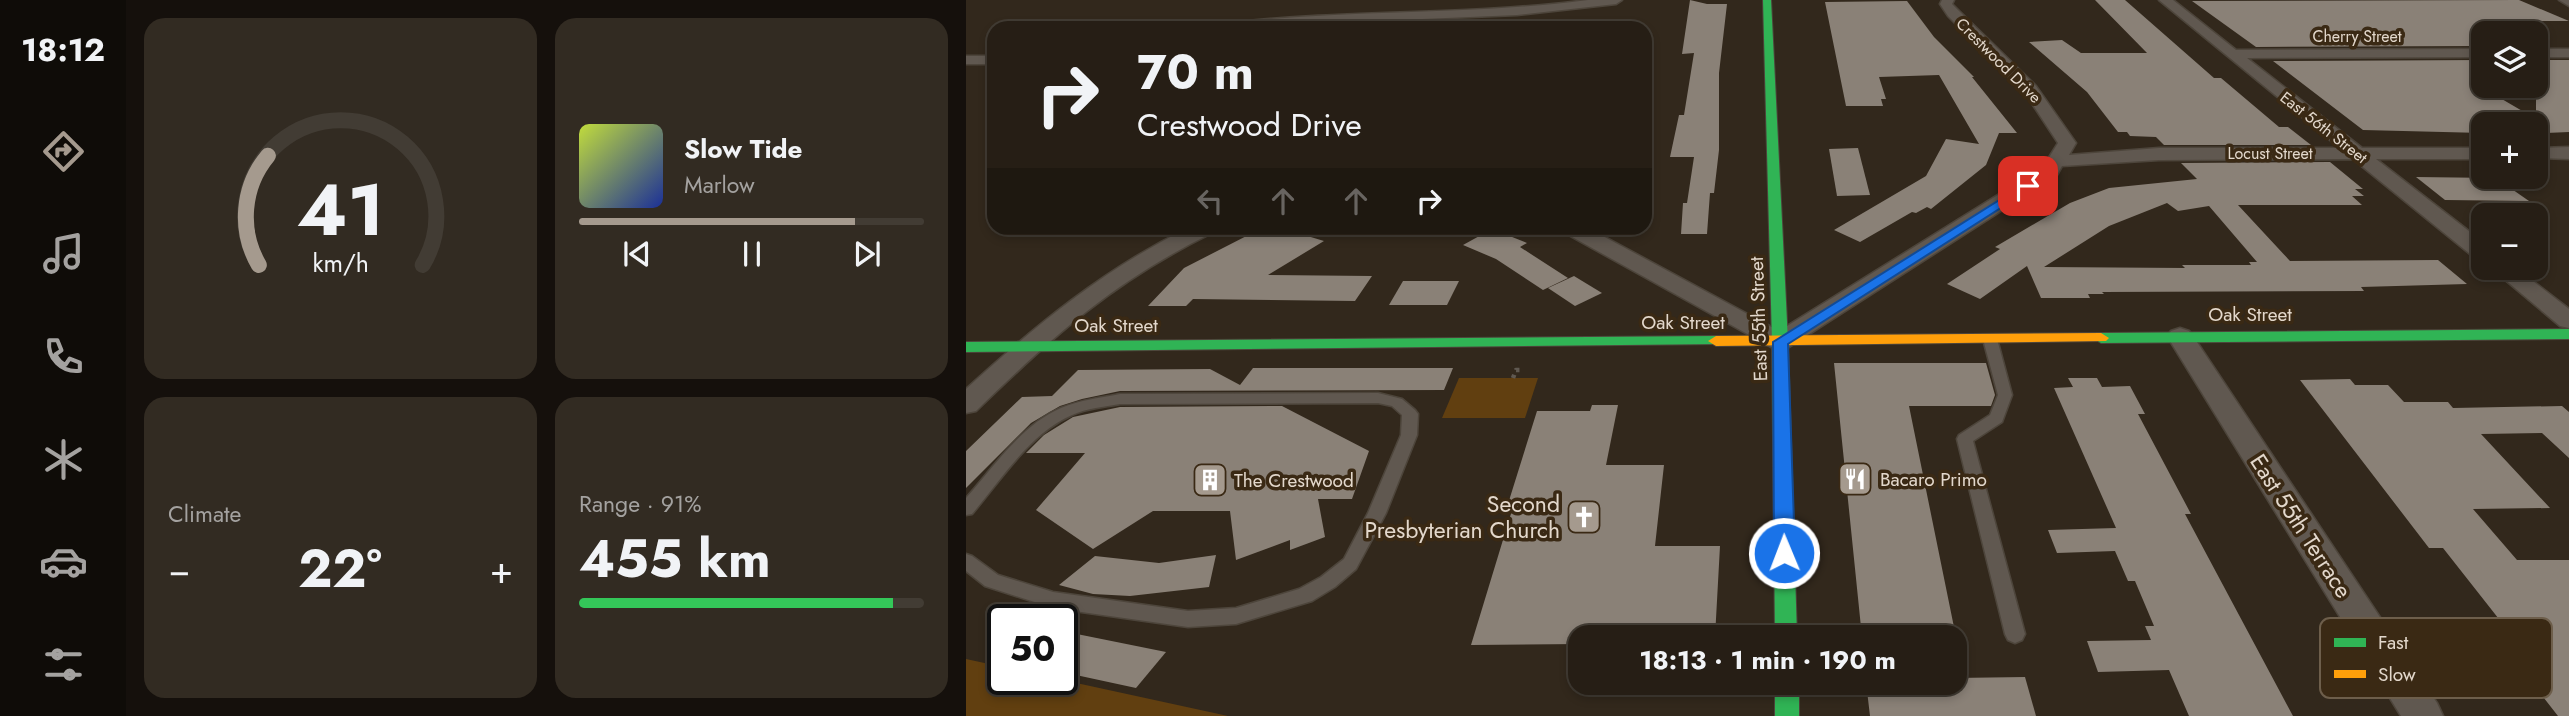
<!DOCTYPE html>
<html lang="en">
<head>
<meta charset="utf-8">
<style>
  body { margin:0; font-family:Jost,sans-serif; background:#322b22; color:#f1f3f6; height:100vh; display:flex; flex-direction:column; font-size:26px; white-space:nowrap }
  * { box-sizing:border-box; margin:0 }
  p { font-size:23px; color:#a4a2a0 }
  .icon { flex:none; width:38px; height:38px; fill:none; stroke:currentColor; stroke-width:2; stroke-linecap:round; stroke-linejoin:round }
  .map { position:relative; flex:1; overflow:hidden }
  .sheet { display:flex; flex-direction:column; gap:18px; padding:18px; background:#15100c; width:840px }
  .sheet>* { flex:none }
  .banner { position:absolute; left:21px; top:21px; width:665px; height:214px; border-radius:21px; box-shadow:0 4px 10px #0003,0 0 0 2px #423c34; background:#261e15; color:#f1f3f6; overflow:hidden }
  .buttons { position:absolute; left:1505px; top:21px; display:grid; gap:14px }
  .buttons a { display:grid; place-items:center; width:77px; height:77px; border-radius:14px; background:#261e15; box-shadow:0 4px 10px #0003,0 0 0 2px #423c34; font-size:35px }
  .speed { position:absolute; left:21px; top:604px; display:flex; gap:14px; font-size:35px; font-weight:700; text-align:center }
  .speed>* { display:grid; place-content:center; width:91px; height:91px; border-radius:50%; background:#261e15; box-shadow:0 4px 10px #0003,0 0 0 2px #423c34; line-height:1 }
  .speed .limit { border:4px solid #111; border-radius:10px; background:#fff; color:#111 }
  .pin { position:absolute; display:grid; place-items:center; width:60px; height:60px; color:#fff; margin:-30px; border-radius:14px; box-shadow:0 4px 10px #0006 }
  .me { position:absolute; width:77px; margin:-38px; rotate:359deg; stroke-linejoin:round; filter:drop-shadow(0 0 5px #0008) }
  .turn { display:flex; align-items:center; gap:24px; height:147px; padding:0 35px; font-size:32px }
  .turn .icon { width:91px; height:91px; stroke-width:2.5 }
  .turn b { display:block; font-size:49px; line-height:60px }
  .lanes { display:flex; align-items:center; height:66px; padding:0 35px; background:#0003; justify-content:center; gap:35px; direction:ltr }
  .lanes .off { opacity:.35 }
  .big { font-size:52px; font-weight:700; line-height:1.1 }
  .sheet .tile { flex:1; display:flex; flex-direction:column; justify-content:center; gap:10px; min-width:0; padding:0 24px; border-radius:21px; background:#322b22 }
  .sheet .dial { align-items:center; gap:0 }
  .dial svg { height:182px; overflow:visible; fill:none; stroke:#423c34; stroke-width:7; stroke-linecap:round; text-anchor:middle }
  .dial text { fill:#f1f3f6; stroke:none }
  .song { display:flex; align-items:center; gap:21px }
  .cover { width:84px; height:84px; border-radius:10px; background:linear-gradient(135deg,hsl(70 70% 55%),hsl(230 70% 35%)) }
  .played { height:7px; border-radius:4px; background:linear-gradient(90deg,#a59a8e 80%,#423c34 80%) }
  .keys { display:flex; justify-content:space-around; direction:ltr }
  .heat { display:flex; justify-content:space-between; align-items:center; font-size:38px; direction:ltr }
  .charge { height:10px; border-radius:5px; background:linear-gradient(90deg,#34c759 91%,#423c34 0) }
  .sheet .tiles { flex:1; display:grid; gap:18px; grid-template-columns:repeat(2,1fr) }
  .trip { position:absolute; left:602px; top:625px; width:399px; height:70px; border-radius:21px; background:#261e15; box-shadow:0 4px 10px #0003,0 0 0 2px #423c34; font-weight:700; line-height:70px; text-align:center }
  main { display:flex; flex:1; min-height:0 }
  .menu { display:flex; flex-direction:column; width:126px; justify-content:space-around; align-items:center; background:#0f0c08; color:#a4a2a0 }
  .menu .icon { width:49px; height:49px }
  .menu .on { color:#a59a8e }
  .menu b { font-size:32px; color:#f1f3f6 }
  .map>svg:first-child { display:block }
  .green { fill:#613f10 }
  .building { fill:#8a8177; fill-rule:evenodd }
  .lines { fill:none; stroke-linecap:round; stroke-linejoin:round }
  .lane-casing { stroke:#4d453b; stroke-width:3 }
  .street-casing { stroke:#4d453b; stroke-width:3 }
  .fast-casing { stroke:#4d453b; stroke-width:2 }
  .slow-casing { stroke:#4d453b; stroke-width:2 }
  .path { stroke:#605951; stroke-width:4.5; stroke-dasharray:3.5 5; stroke-linecap:butt }
  .lane { fill:#605850; fill-rule:evenodd }
  .street { fill:#605850; fill-rule:evenodd }
  .fast { fill:#30b455; fill-rule:evenodd }
  .slow { fill:#ff9f0a; fill-rule:evenodd }
  .route { fill:#1a73e8; stroke:#114b97; stroke-width:2 }
  .labels { text-anchor:middle; stroke-width:7; stroke-linejoin:round; paint-order:stroke }
  .far-street-label { font-size:16px; fill:#e3d8cc; stroke:#3a2914 }
  .street-label { font-size:19px; fill:#e3d8cc; stroke:#3a2914 }
  .poi-label { font-size:19px; fill:#e3d8cc; stroke:#3a2914; text-anchor:start }
  .near-poi-label { font-size:23px; fill:#e3d8cc; stroke:#3a2914; text-anchor:end }
  .near-street-label { font-size:23px; fill:#e3d8cc; stroke:#3a2914 }
  .key { fill:#3a2914; stroke:#6d5e4b; stroke-width:2 }
  .key-label { font-size:19px; fill:#e3d8cc }
</style>
</head>
<body>
<main>
<nav class="menu">
<b>18:12</b>
<svg class="icon on" aria-label="directions" viewBox="0 0 24 24"><path d="M12 3l9 9-9 9-9-9zM9 14v-3h6M13 9l2 2-2 2"/></svg>
<svg class="icon" aria-label="music" viewBox="0 0 24 24"><path d="M9 18V5l10-2v13"/><circle cx="6" cy="18" r="3"/><circle cx="16" cy="16" r="3"/></svg>
<svg class="icon" aria-label="phone" viewBox="0 0 24 24"><path d="M5 4h4l2 5-3 2q2 4 5 5l2-3 5 2v4C11 20 4 13 5 4z"/></svg>
<svg class="icon" aria-label="climate" viewBox="0 0 24 24"><path d="M12 3v18M4 7l16 10M4 17L20 7"/></svg>
<svg class="icon" aria-label="car" viewBox="0 0 24 24"><path d="M5 17H2v-5l4-1 3-4h7l3 4 3 1v5h-3M9 17h6M6 11h13"/><circle cx="7" cy="17" r="2"/><circle cx="17" cy="17" r="2"/></svg>
<svg class="icon" aria-label="filters" viewBox="0 0 24 24"><path d="M4 7h16M4 17h16"/><circle cx="9" cy="7" r="2"/><circle cx="15" cy="17" r="2"/></svg>
</nav>
<section class="sheet">
<div class="tiles">
<div class="tile dial"><svg viewBox="0 0 100 80">
<path d="M14 69A42 42 0 1 1 86 69"/>
<path d="M14 69A42 42 0 0 1 18 21" stroke="#a59a8e"/>
<text x="50" y="56" font-size="32" font-weight="700">41</text>
<text x="50" y="72" font-size="11">km/h</text>
</svg></div>
<div class="tile">
<div class="song"><i class="cover"></i><div><b>Slow Tide</b><p>Marlow</p></div></div>
<div class="played"></div>
<div class="keys"><svg class="icon" aria-label="previous" viewBox="0 0 24 24"><path d="M18 5L8 12l10 7zM5 5v14"/></svg><svg class="icon" aria-label="pause" viewBox="0 0 24 24"><path d="M8 5v14M16 5v14"/></svg><svg class="icon" aria-label="next" viewBox="0 0 24 24"><path d="M6 5l10 7-10 7zM19 5v14"/></svg></div>
</div>
<div class="tile"><p>Climate</p>
<div class="heat"><a>−</a><b class="big">22°</b><a>+</a></div>
</div>
<div class="tile"><p>Range · 91%</p><b class="big">455 km</b><div class="charge"></div></div>
</div>
</section>
<div class="map">
<svg width="1603" height="716" viewBox="0 0 1603 716">
  <rect width="100%" height="100%" fill="#32281c"/>
  <!-- green -->
  <g class="green">
    <polygon points="493,378 572,378 559,418 476,418"/>
    <polygon points="0,659 37,667 37,679 92,679 262,716 0,716"/>
  </g>
  <!-- building -->
  <g class="building">
    <polygon points="724,0 741,4 761,4 753,73 753,150 748,193 744,193 741,234 715,234 717,203 721,203 728,157 704,157 713,115 718,115 728,53 716,54"/>
    <polygon points="1129,0 1159,0 1248,78 1255,78 1313,127 1322,127 1345,145 1198,145 1190,137 1164,136 1161,132 1152,132 1121,92 1063,42 1096,40 1115,53 1181,53"/>
    <polygon points="1553,0 1603,21 1540,21 1566,33 1517,33 1517,46 1290,47 1226,1"/>
    <polygon points="941,1 968,37 1008,77 1006,77 1051,133 1033,133 1020,165 965,209 961,207 950,213 946,212 894,242 868,230 960,176 980,139 1013,144 973,75 913,77 920,99 915,99 917,106 880,106 859,2"/>
    <polygon points="1517,60 1517,88 1570,119 1570,60 1603,60 1603,132 1580,133 1570,124 1517,124 1517,133 1397,130 1307,61"/>
    <polygon points="892,148 904,195 871,196 863,149"/>
    <path d="M1364,162L1397,189H1389L1398,196H1386L1396,205H1272L1324,261L1472,260L1501,284L1395,287L1398,291L1136,292L1138,294H1122L1124,298H1075L1061,266L1014,299L981,284L1034,249L1029,247L1104,203L1143,188L1231,179L1215,163ZM1201,203L1212,211L1243,206L1291,262H1283L1285,265H1216L1219,268L1078,267L1143,226Z"/>
    <polygon points="1450,177 1530,178 1563,201 1479,200"/>
    <polygon points="296,228 315,228 358,241 302,275 406,276 389,301 227,299 220,306 182,306 218,268"/>
    <polygon points="526,229 561,243 554,247 602,278 577,290 530,259 497,245"/>
    <polygon points="608,276 636,293 609,306 582,288"/>
    <polygon points="437,281 493,281 481,305 423,305"/>
    <polygon points="868,363 1020,363 1029,395 1025,406 943,406 990,637 896,637"/>
    <polygon points="287,368 487,368 478,390 154,391 116,399 94,406 65,423 0,488 0,451 56,397 86,396 112,370 244,369 274,385"/>
    <polygon points="1102,378 1131,378 1136,387 1164,386 1179,414 1172,414 1225,514 1219,514 1327,716 1223,716 1203,670 1132,672 1121,641 1185,640 1179,626 1188,626 1169,581 1162,581 1149,551 1091,553 1082,530 1150,528 1088,388 1107,387"/>
    <polygon points="1384,379 1389,385 1422,385 1438,402 1482,402 1487,408 1596,406 1603,412 1603,458 1576,433 1515,434 1584,508 1507,509 1551,560 1603,560 1603,716 1592,716 1545,656 1562,656 1477,548 1463,548 1334,380"/>
    <polygon points="626,405 652,405 640,465 698,465 689,546 754,546 749,637 614,637 614,644 505,645 547,507 541,507 571,411 624,411"/>
    <polygon points="316,406 403,451 386,499 352,499 359,537 324,550 324,540 270,560 264,511 187,511 127,549 70,510 119,453 60,453 78,435 107,417 154,407"/>
    <polygon points="250,555 243,587 164,596 127,594 93,585 129,556 193,563"/>
    <polygon points="96,631 200,652 170,688 96,672"/>
    <polygon points="1059,677 1070,716 904,716 900,682 989,682 989,678"/>
  </g>
  <g class="lines">
    <defs>
      <g id="lane">
        <polygon points="1024,335 1031,339 1046,395 1036,422 1007,441 1059,634 1056,640 1049,643 1042,640 1039,634 991,439 993,435 1024,415 1032,395 1017,339"/>
        <path d="M412,393L436,399L449,410L452,414L451,435L420,513L390,569L369,587L346,601L270,624L222,627L87,608L19,586L0,571V554L6,556L32,575L87,592L222,611L270,608L333,589L355,577L378,559L402,513L435,435L436,415L426,406L412,403L154,404C138,407 121,408 106,415C64,433 35,480 6,514L0,515V498C28,467 55,425 95,408C114,400 134,398 154,394Z"/>
      </g>
      <g id="street">
        <path d="M622,0H656L650,4L551,15L247,28L254,24C376,9 500,16 622,0Z"/>
        <polygon points="976,0 988,0 986,4 992,10 1070,86 1110,143 1103,155 1193,148 1374,148 1193,0 1207,0 1270,50 1517,49 1517,57 1281,58 1396,148 1517,148 1517,159 1410,159 1517,242 1517,260 1509,258 1387,159 1193,160 1096,166 1091,175 823,347 814,350 805,347 599,233 596,228 622,228 813,331 1077,167 1092,143 1059,93 982,16 974,4"/>
        <polygon points="1593,0 1603,0 1603,6"/>
        <rect x="1570" y="49" width="33" height="8"/>
        <rect x="0" y="56" width="28" height="8"/>
        <polygon points="1603,147 1603,159 1570,158 1570,148"/>
        <path d="M222,228H249L246,233C148,281 87,336 10,411L0,413V389C69,326 138,269 222,228Z"/>
        <polygon points="1525,268 1550,268 1603,309 1603,328 1594,326"/>
        <polygon points="1214,328 1223,331 1227,336 1471,703 1477,716 1435,716 1201,336 1205,331"/>
      </g>
      <g id="fast">
        <polygon points="797,0 805,0 822,342 831,637 809,637 806,342"/>
        <polygon points="1603,329 1603,339 1135,343 1127,338 1135,333"/>
        <polygon points="750,336 758,341 755,344 0,352 0,342"/>
        <rect x="809" y="682" width="24" height="34"/>
      </g>
      <polygon id="slow" points="1135,333 1143,338 1140,341 750,346 742,341 750,336"/>
    </defs>
    <!-- lane casing -->
    <use href="#lane" class="lane-casing"/>
    <!-- street casing -->
    <use href="#street" class="street-casing"/>
    <!-- fast casing -->
    <use href="#fast" class="fast-casing"/>
    <!-- slow casing -->
    <use href="#slow" class="slow-casing"/>
    <!-- path -->
    <polyline class="path" points="547,378 550,370 555,370"/>
    <!-- lane -->
    <use href="#lane" class="lane"/>
    <!-- street -->
    <use href="#street" class="street"/>
    <!-- fast -->
    <use href="#fast" class="fast"/>
    <!-- slow -->
    <use href="#slow" class="slow"/>
  </g>
  <!-- route -->
  <polygon class="route" points="1062,182 1068,186 1066,188 822,344 829,553 826,559 818,561 811,559 808,553 807,342"/>
  <!-- icons -->
  <defs>
    <symbol id="restaurant-square" viewBox="-11 -11 22 22"><rect x="-9" y="-9" width="18" height="18" rx="4" fill="#a59a8e" stroke="#3a2914"/><path d="M-5-6h1v4h1v-4h1v4h1v-4h1v5L-1.5 .5V6h-2V.5L-5-1ZM5-6V6H3V1.5H1.5Q1.5-4 5-6Z" fill="#fff"/></symbol>
    <symbol id="building-square" viewBox="-11 -11 22 22"><rect x="-9" y="-9" width="18" height="18" rx="4" fill="#a59a8e" stroke="#3a2914"/><path d="M-4-6H4V6H1V3H-1V6H-4ZM-2.5-4.3h1.7v1.8h-1.7ZM.8-4.3h1.7v1.8H.8ZM-2.5-1h1.7V.8h-1.7ZM.8-1h1.7V.8H.8Z" fill="#fff"/></symbol>
    <symbol id="church-square" viewBox="-11 -11 22 22"><rect x="-9" y="-9" width="18" height="18" rx="4" fill="#a59a8e" stroke="#3a2914"/><path d="M-1.2-6h2.4v3.5h3.3v2.4h-3.3V6h-2.4V-.1h-3.3v-2.4h3.3Z" fill="#fff"/></symbol>
  </defs>
  <g fill-rule="evenodd">
    <use href="#restaurant-square" x="870" y="460" width="38" height="38"/>
    <use href="#building-square" x="225" y="461" width="38" height="38"/>
    <use href="#church-square" x="599" y="498" width="38" height="38"/>
  </g>
  <g class="labels">
    <!-- far-street labels -->
    <g class="far-street-label">
      <text x="1391" y="42">Cherry Street</text>
      <text transform="translate(1033 60) rotate(45)" y="6">Crestwood Drive</text>
      <text transform="translate(1358 127) rotate(38)" y="6">East 56th Street</text>
      <text x="1304" y="159">Locust Street</text>
    </g>
    <!-- street labels -->
    <g class="street-label">
      <text x="1284" y="321">Oak Street</text>
      <text transform="translate(792 319) rotate(-92)" y="7">East 55th Street</text>
      <text x="717" y="329">Oak Street</text>
      <text x="150" y="332">Oak Street</text>
    </g>
    <!-- poi labels -->
    <g class="poi-label">
      <text x="914" y="486">Bacaro Primo</text>
      <text x="268" y="487">The Crestwood</text>
    </g>
    <!-- near-poi labels -->
    <g class="near-poi-label">
      <text x="594" y="512">Second<tspan x="594" dy="26">Presbyterian Church</tspan></text>
    </g>
    <!-- near-street labels -->
    <g class="near-street-label">
      <text transform="translate(1335 526) rotate(57)" y="8">East 55th Terrace</text>
    </g>
  </g>
  <!-- legend -->
  <rect x="1354" y="618" width="232" height="80" rx="10" class="key"/>
  <rect x="1368" y="638" width="32" height="9" fill="#30b455"/>
  <rect x="1368" y="670" width="32" height="8" fill="#ff9f0a"/>
  <g class="key-label">
    <text x="1412" y="649">Fast</text>
    <text x="1412" y="681">Slow</text>
  </g>
</svg>
<div class="buttons">
<a><svg class="icon" aria-label="layers" viewBox="0 0 24 24"><path d="M12 4l9 5-9 5-9-5zM3 14l9 5 9-5"/></svg></a>
<a>+</a>
<a>−</a>
</div>
<div class="speed"><div class="limit">50</div></div>
<div class="pin" style="left:1062px;top:186px;background:#d93025"><svg class="icon" aria-label="arrive" viewBox="0 0 24 24"><path d="M6 21V4h12l-3 4 3 4H6"/></svg></div>
<svg class="me" style="left:818px;top:553px" viewBox="-20 -20 40 40"><circle r="17" fill="#1a73e8" stroke="#fff" stroke-width="3"/><path d="M0-11L8 9 0 5-8 9z" fill="#fff"/></svg>
<div class="trip">18:13 · 1 min · 190 m</div>
<div class="banner">
<div class="turn"><svg class="icon" aria-label="right" viewBox="0 0 24 24"><path d="M7 20v-9h11M14 6l5 5-5 5"/></svg><div><b>70 m</b>Crestwood Drive</div></div>
<div class="lanes"><svg class="icon off" aria-label="left" viewBox="0 0 24 24"><path d="M17 20v-9H6M10 6l-5 5 5 5"/></svg><svg class="icon off" aria-label="ahead" viewBox="0 0 24 24"><path d="M12 20V5M6 11l6-6 6 6"/></svg><svg class="icon off" aria-label="ahead" viewBox="0 0 24 24"><path d="M12 20V5M6 11l6-6 6 6"/></svg><svg class="icon" aria-label="right" viewBox="0 0 24 24"><path d="M7 20v-9h11M14 6l5 5-5 5"/></svg></div>
</div>
</div>
</main>
</body>
</html>
